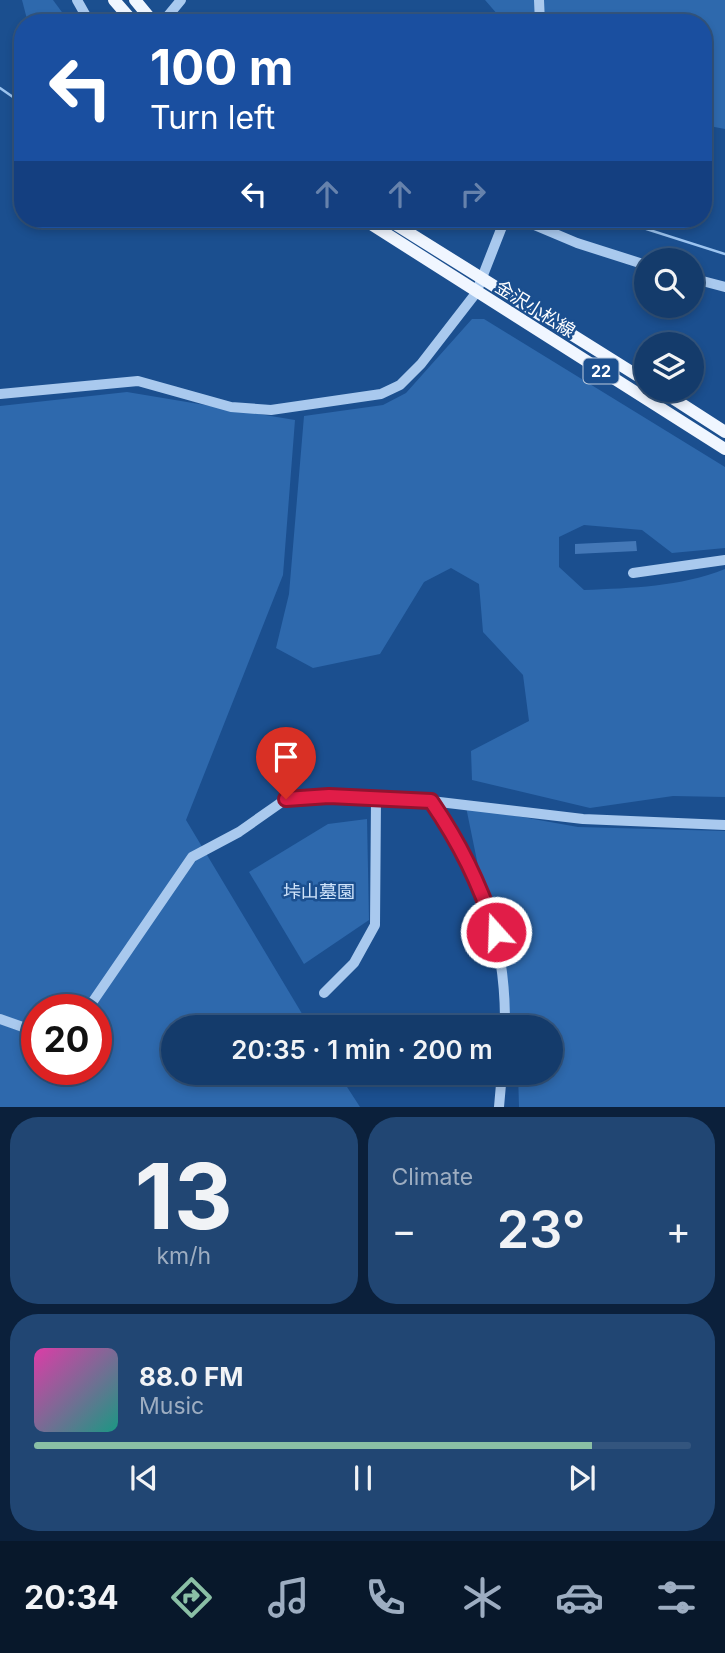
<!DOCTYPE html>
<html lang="en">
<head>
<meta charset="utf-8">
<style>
  body { margin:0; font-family:Inter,"Noto Sans JP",sans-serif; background:#214673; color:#f1f3f6; height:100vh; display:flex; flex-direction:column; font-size:26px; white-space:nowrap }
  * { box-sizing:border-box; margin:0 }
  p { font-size:23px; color:#9dadc1 }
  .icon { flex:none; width:38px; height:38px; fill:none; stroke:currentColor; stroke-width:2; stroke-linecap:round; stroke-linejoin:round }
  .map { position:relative; height:1107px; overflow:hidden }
  .drawer { display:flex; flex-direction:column; gap:10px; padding:10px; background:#0b203b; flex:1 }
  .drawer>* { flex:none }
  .guide { position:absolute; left:14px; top:14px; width:698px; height:214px; border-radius:28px; box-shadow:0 4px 10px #0003,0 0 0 2px #33557e; background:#1a4fa0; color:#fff; overflow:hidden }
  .controls { position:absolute; left:634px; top:248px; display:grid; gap:14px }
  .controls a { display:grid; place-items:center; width:70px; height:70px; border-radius:50%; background:#143b6b; box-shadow:0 4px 10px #0003,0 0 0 2px #33557e; font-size:35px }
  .speed { position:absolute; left:21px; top:994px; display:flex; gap:14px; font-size:35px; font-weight:700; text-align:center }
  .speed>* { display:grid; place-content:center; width:91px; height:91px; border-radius:50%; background:#143b6b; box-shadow:0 4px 10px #0003,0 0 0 2px #33557e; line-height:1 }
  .speed .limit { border:10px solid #d22; background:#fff; color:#111 }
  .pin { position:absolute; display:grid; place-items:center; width:60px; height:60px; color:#fff; margin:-72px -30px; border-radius:50% 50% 50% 0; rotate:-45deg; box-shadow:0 0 7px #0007 }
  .pin .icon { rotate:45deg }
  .me { position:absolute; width:77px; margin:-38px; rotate:340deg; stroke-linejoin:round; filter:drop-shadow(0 0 5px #0008) }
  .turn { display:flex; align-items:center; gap:24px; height:147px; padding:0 21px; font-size:32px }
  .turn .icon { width:91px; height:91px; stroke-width:2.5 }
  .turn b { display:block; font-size:49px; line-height:60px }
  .lanes { display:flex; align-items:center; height:66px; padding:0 21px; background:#0003; justify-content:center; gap:35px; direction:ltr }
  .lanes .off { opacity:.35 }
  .big { font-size:52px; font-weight:600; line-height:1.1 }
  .drawer .tile { flex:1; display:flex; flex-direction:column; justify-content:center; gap:10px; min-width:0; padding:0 24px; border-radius:28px; background:#214673 }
  .drawer .dial { align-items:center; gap:0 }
  .dial b { font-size:91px; line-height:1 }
  .song { display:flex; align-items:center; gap:21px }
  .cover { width:84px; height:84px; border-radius:10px; background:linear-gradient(135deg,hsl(320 70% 55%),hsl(170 70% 35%)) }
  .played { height:7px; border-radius:4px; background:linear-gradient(90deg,#8abfa5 85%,#33557e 85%) }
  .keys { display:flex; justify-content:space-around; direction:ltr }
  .heat { display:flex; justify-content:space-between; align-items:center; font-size:38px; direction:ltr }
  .drawer .tiles { flex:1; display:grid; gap:10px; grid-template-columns:1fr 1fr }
  .tile:last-child { grid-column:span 2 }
  .trip { position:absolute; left:161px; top:1015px; width:402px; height:70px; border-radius:35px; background:#143b6b; box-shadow:0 4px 10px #0003,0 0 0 2px #33557e; font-weight:600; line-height:70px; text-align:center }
  .tabs { display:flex; height:112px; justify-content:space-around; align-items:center; background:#08182b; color:#9dadc1 }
  .tabs .icon { width:49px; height:49px }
  .tabs .on { color:#8abfa5 }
  .tabs b { font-size:32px; color:#f1f3f6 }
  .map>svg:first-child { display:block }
  .green { fill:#2e69ad; fill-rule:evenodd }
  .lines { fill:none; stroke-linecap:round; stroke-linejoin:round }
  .stream { stroke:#9cc4f0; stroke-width:2.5 }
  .building { fill:#4478b7 }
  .minor { stroke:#a9c9ee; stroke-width:10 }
  .major { stroke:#f0f6ff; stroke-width:12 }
  .route-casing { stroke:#92132f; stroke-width:18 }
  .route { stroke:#e11d48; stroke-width:12 }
  .labels { text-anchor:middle; stroke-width:5; stroke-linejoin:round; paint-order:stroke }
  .shield { fill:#1b4f8f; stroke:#bbcadd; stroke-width:2 }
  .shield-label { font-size:16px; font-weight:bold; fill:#fff }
  .street-label { font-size:18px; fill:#fff; stroke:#1b4f8f }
  .park-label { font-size:18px; fill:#cfe3fa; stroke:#1b4f8f }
</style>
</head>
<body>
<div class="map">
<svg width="725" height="1107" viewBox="0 0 725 1107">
  <rect width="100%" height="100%" fill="#1b4f8f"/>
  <!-- green -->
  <g class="green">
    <polygon points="22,0 53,0 70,23 28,23"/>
    <polygon points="485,0 725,0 725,129 704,125 704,23 505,23"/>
    <path d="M472,319H484L725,467V548L672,553L642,530L584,525L559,537V567L584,590C632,588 680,587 725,569V797L673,796L590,808L472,780L471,751L529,721L523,675L483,632L479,584L451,568L424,582L380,654L313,668L276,648L289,594L304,416L383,405L406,393Z"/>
    <path d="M127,392L295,420L283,575L186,820L310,1027H173V1073H338L360,1107H0V406ZM37,1010H96V1069H37Z"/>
    <polygon points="466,807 578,827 725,831 725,1107 519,1107 518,1073 551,1073 551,1027 511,1027"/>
    <polygon points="367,819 369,920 304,964 249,872 328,824"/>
  </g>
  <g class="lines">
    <!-- stream -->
    <g class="stream">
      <polyline points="0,88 23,104"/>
      <polyline points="615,219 725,254"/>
    </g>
  </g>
  <!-- building -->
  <polygon class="building" points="636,541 637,551 575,554 575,544"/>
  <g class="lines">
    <!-- minor -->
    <g class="minor">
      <polyline points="77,0 90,23"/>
      <polyline points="539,0 540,23"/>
      <polyline points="162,23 181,0"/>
      <polyline points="520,219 577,243 646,265"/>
      <polyline points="691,278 725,287"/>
      <polyline points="0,394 138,381 231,407 271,410 381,394 400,385 421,364 476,293 505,219"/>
      <polyline points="633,573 725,560"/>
      <path d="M431,801C481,876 506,935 505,1027"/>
      <polyline points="324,993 354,963 375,925 376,799"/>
      <polyline points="87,1010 192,857 239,832 286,799 329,796 431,801 583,819 725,825"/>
      <polyline points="0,1019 37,1032"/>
      <polyline points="499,1107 502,1073"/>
    </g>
    <!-- major -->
    <g class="major">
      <polyline points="114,0 134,23"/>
      <polyline points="135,0 154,23"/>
      <polyline points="363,219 725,449"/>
      <polyline points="387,219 646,381"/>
      <polyline points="660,390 725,432"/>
    </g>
  </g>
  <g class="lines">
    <defs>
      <path id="route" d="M286,799L329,796L431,801C461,845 478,881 496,932"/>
    </defs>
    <!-- route casing -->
    <use href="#route" class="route-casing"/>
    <!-- route -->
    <use href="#route" class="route"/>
  </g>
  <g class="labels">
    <!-- shield labels -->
    <rect class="shield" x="583.5" y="358.5" width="35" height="25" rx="5"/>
    <g class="shield-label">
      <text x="601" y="377">22</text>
    </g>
    <!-- street labels -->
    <g class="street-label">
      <text transform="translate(535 309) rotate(32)" y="6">金沢小松線</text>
    </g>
    <!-- park labels -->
    <g class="park-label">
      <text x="319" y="898">垰山墓園</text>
    </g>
  </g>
</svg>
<div class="controls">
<a><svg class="icon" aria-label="search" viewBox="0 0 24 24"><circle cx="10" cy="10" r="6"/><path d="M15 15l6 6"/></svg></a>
<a><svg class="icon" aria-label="layers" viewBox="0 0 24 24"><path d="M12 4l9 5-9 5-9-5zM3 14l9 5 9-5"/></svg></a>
</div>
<div class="speed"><div class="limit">20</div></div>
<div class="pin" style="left:286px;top:799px;background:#d93025"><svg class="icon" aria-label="arrive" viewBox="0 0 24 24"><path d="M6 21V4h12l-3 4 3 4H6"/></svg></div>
<svg class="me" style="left:496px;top:932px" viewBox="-20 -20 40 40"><circle r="17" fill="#e11d48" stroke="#fff" stroke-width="3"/><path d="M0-11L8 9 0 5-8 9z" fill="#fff"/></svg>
<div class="trip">20:35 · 1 min · 200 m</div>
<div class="guide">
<div class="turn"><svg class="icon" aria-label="left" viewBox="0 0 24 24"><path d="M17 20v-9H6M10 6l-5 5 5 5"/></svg><div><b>100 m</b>Turn left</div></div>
<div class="lanes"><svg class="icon" aria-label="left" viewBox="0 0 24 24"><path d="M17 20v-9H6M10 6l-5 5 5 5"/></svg><svg class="icon off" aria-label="ahead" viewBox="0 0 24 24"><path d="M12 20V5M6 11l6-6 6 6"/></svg><svg class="icon off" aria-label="ahead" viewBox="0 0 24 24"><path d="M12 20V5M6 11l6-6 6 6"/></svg><svg class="icon off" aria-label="right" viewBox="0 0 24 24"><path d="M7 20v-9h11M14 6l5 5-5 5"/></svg></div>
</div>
</div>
<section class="drawer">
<div class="tiles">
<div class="tile dial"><b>13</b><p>km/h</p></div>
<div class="tile"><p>Climate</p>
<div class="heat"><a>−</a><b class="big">23°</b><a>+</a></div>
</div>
<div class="tile">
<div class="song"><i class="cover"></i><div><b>88.0 FM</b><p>Music</p></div></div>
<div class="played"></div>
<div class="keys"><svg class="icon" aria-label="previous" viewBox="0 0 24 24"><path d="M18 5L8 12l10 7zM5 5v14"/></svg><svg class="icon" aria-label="pause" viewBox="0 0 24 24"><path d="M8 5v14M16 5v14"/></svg><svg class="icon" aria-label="next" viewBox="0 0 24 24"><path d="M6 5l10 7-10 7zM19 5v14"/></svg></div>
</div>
</div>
</section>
<nav class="tabs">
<b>20:34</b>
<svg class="icon on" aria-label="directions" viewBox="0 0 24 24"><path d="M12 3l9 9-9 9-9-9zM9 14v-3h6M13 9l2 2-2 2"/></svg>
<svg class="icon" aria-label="music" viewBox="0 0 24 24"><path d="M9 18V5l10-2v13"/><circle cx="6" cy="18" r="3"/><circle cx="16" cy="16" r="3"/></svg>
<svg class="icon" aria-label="phone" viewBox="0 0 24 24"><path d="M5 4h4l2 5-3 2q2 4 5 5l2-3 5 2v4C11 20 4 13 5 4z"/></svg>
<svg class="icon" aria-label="climate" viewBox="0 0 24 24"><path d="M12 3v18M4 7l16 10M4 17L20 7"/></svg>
<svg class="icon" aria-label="car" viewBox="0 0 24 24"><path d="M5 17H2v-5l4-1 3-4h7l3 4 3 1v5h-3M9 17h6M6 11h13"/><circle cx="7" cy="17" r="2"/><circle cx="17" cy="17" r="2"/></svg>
<svg class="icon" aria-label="filters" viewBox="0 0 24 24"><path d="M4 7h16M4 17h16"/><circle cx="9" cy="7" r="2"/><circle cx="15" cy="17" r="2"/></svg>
</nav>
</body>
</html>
